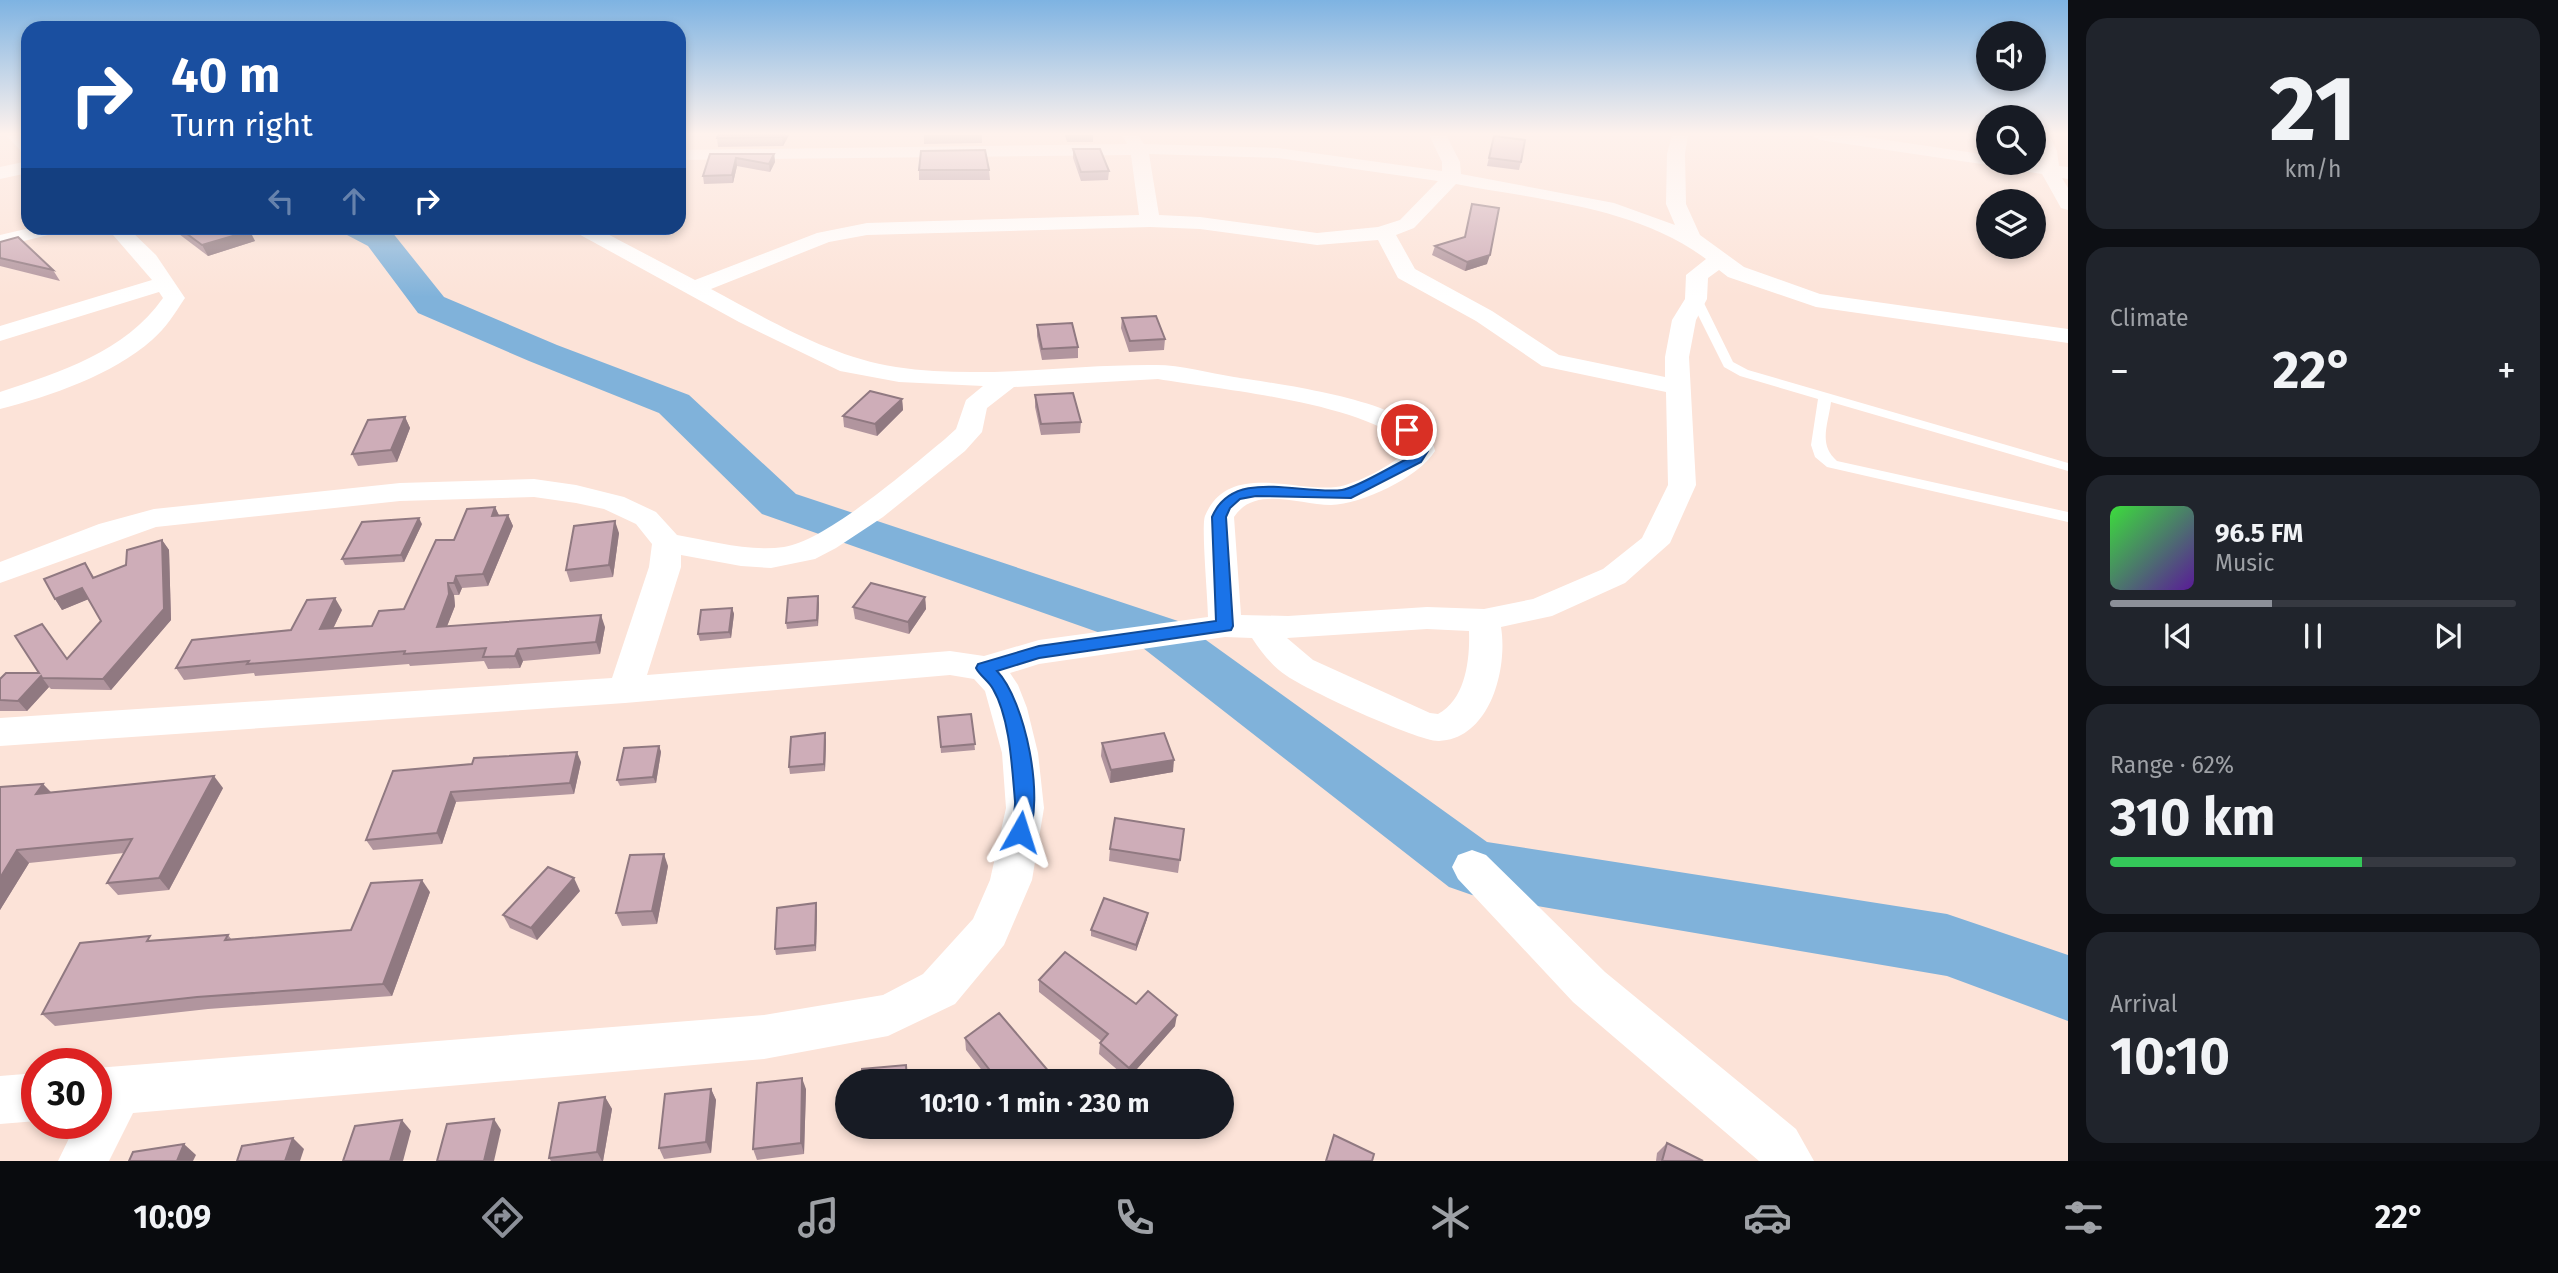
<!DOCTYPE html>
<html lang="en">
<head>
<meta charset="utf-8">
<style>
  body { margin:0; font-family:"Fira Sans",sans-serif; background:#20242c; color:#f1f3f6; height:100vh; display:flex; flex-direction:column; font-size:26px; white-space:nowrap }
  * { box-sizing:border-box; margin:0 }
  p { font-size:23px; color:#9ea1a6 }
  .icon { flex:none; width:38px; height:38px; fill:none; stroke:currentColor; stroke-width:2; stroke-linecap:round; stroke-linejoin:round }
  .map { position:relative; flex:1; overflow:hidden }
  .sheet { display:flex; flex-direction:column; gap:18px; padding:18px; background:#0d0f14; width:490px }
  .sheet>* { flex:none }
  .hud { position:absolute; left:21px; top:21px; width:665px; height:214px; border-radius:21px; box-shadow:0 4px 10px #0003; background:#1a4fa0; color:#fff; overflow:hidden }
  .fabs { position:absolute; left:1976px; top:21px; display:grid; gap:14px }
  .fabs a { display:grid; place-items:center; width:70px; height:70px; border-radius:50%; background:#171b24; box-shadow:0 4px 10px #0003; font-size:35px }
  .speed { position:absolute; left:21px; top:1048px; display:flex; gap:14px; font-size:35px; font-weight:700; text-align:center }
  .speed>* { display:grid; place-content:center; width:91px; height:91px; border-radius:50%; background:#171b24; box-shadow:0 4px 10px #0003; line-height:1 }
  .speed .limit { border:10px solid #d22; background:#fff; color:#111 }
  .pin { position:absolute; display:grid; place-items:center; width:60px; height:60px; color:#fff; margin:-30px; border:4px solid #fff; border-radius:50%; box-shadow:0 2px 7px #0007 }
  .me { position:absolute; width:77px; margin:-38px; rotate:6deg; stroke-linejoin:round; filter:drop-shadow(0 0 5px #0008) }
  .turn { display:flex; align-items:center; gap:24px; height:147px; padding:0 35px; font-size:32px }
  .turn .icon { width:91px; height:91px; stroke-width:2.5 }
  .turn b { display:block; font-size:49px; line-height:60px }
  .lanes { display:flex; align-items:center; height:66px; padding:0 35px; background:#0003; justify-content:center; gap:35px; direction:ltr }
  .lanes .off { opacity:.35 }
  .big { font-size:52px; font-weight:700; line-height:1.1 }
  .sheet .tile { flex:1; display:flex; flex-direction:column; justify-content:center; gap:10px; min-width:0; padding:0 24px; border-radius:21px; background:#20242c }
  .sheet .dial { align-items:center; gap:0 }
  .dial b { font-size:91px; line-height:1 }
  .song { display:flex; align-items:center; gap:21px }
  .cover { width:84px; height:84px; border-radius:10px; background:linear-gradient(135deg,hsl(120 70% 55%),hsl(270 70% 35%)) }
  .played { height:7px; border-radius:4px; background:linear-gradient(90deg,#8c9099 40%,#363941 40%) }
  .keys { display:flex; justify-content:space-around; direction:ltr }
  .heat { display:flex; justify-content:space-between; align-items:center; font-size:38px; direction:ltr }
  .charge { height:10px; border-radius:5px; background:linear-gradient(90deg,#34c759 62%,#363941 0) }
  .trip { position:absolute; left:835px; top:1069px; width:399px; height:70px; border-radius:35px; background:#171b24; box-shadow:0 4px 10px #0003; font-weight:700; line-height:70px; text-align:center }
  .tab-bar { display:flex; height:112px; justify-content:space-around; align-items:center; background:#090b0e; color:#9ea1a6 }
  .tab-bar .icon { width:49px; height:49px }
  .tab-bar .on { color:#8c9099 }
  .tab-bar b { font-size:32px; color:#f1f3f6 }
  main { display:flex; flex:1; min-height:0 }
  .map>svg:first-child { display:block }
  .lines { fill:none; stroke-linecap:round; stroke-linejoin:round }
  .river { fill:#80b2da; fill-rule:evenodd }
  .lane { fill:#fff; fill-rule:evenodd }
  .street { fill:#fff; fill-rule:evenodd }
  .wall { fill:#b1959e }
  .shaded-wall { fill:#907981 }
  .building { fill:#ceadb8; stroke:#907981; stroke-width:2 }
  .route { fill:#1a73e8; stroke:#114b97; stroke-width:2 }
</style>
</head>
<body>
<main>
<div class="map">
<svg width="2068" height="1161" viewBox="0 0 2068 1161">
  <rect width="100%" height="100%" fill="#fce3d8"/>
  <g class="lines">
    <!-- river -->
    <polygon class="river" points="343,228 383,228 392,232 444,297 557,345 689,395 796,494 1181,622 1487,842 1947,914 2068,955 2068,1021 1947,976 1472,895 1449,887 1143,648 762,514 659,413 529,361 418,313 368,246 347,235"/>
    <!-- lane -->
    <path class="lane" d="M1696,296L1702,299L1733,362L1748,370L2068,463V471L1831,402C1828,425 1818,445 1837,461L2068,512V522L1827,467L1815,457L1811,445L1818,399L1740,376L1724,367L1690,299Z"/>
    <!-- street -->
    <g class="street">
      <polygon points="6,135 24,135 28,139 28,153 22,152"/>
      <path d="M1122,135H1138L1144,144L1278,148L1442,171V162L1429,135H1446L1460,162L1461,174L1614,203L1675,225L1666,204L1667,154L1672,135H1688L1685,154L1686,204L1700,235L1744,267L1820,294L2068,329V343L1816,307L1728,277L1719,270L1708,278L1707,299L1696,320L1689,357L1696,485L1670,543L1625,583L1552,616L1501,627C1508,669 1490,739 1439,741C1419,742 1307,690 1287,676C1272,666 1262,653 1252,638L1225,637L1039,664L1010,673L1018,685L1027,708L1038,753L1044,808L1032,880L1004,945L955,1004L888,1036L764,1059L133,1113L109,1161H58L76,1124H96V1068L764,1015L883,995L923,974L973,919L990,880L1006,808L1002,753L985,691L974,679L950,675L625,703L0,746V718L612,678L649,567L652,544L636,524L604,509L576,503L534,497L400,501L156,527L0,583V562L99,524L154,509L400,483L534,479L576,485L624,497L656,512L677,535C711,541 749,552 784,547C826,541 911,467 945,439L956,429L966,400L983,386L899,382L840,371L739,322L575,232L572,228H596L695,280L817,233L867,223L1139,215L1131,155L679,160V150L1127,144ZM1149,154L1278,158L1438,181L1400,220L1378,227L1317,233L1200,217L1159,215ZM1456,184C1539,200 1637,207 1706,259L1686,275L1685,299L1672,320L1665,357V377L1559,355L1492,311L1415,269L1396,235L1414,228ZM1150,227L1200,229L1317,245L1378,240L1398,278L1476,321L1542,366L1666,392L1668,485L1642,538L1603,569L1533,599L1484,609L1427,607L1288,616L1241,615L1234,517C1255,485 1299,505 1331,505C1362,504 1418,478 1435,451C1429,402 1276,384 1234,377C1209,373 1181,365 1156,365C1069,364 982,380 896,367C831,357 769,320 711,289L829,242L867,235ZM1158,379C1223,390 1358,402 1407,444V451C1394,464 1355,485 1336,487C1294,492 1228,461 1205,516C1201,526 1208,600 1208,617L1039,640L984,656L950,651L647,675L681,567V555L741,566L771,568L815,559L836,548L883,517L965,451L982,432L987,408L1014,387ZM1427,629L1469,631C1470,659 1466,699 1438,714L1430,713L1313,660L1287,638Z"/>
      <polygon points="1811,135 1853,135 1988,155 1988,163 2040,163 2034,135 2049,135 2057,151 2059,166 2068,167 2068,179 2062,178 2068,188 2068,210 2061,208 2042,174 2003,168 1994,164 1988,165 1820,140"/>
      <polygon points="28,161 28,173 0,179 0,167"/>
      <polygon points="30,228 63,228 60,232 0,247 0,235"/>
      <path d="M107,228H128L156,255L185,298C175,313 166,328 152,340C112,375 51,396 0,409V392C60,372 125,352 163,298L159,292L0,341V326L152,280Z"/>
      <polygon points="1472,850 1486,855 1605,972 1796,1129 1814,1161 1759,1161 1573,1002 1458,879 1452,867 1458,855"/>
      <polygon points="37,1073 37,1121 0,1124 0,1076"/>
    </g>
  </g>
  <!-- wall -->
  <g class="wall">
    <polygon points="718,135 789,135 783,146 718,147 717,138"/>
    <polygon points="924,135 982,135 982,143 924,144"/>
    <polygon points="1065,135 1093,135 1093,142 1067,142"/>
    <polygon points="1494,136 1521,162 1519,170 1487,166"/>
    <polygon points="1073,149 1109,171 1108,180 1081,181 1073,158"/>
    <polygon points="710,154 774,154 775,162 770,172 737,166 733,183 704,184 703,176"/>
    <polygon points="919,170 989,170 990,180 919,180"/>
    <polygon points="171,228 245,228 255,241 208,256"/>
    <polygon points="1465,237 1487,264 1465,271 1432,255 1435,246"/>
    <polygon points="0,242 53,270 60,281 0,266"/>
    <polygon points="1122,318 1165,339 1164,350 1129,352 1121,328"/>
    <polygon points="1037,325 1078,347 1078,358 1042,360 1037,336"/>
    <polygon points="1035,395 1081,422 1080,433 1041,435 1035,407"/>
    <polygon points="902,399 903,410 877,436 844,427 843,416"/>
    <polygon points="405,417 410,428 397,462 358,466 352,454"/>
    <polygon points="495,507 499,515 508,515 513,526 488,586 462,588 459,595 454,595 455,606 447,626 605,627 600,654 523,661 520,668 488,669 484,661 410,666 409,664 255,676 254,673 184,680 176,668 291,630 342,610 333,629 372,626 404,609 454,540"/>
    <polygon points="422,524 404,562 345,565 342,559"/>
    <polygon points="619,533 613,577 570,582 566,570"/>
    <polygon points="162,540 169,550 171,620 111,690 51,689 49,687 27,711 0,711 0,679 39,673 67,659 101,621 88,599 62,610 55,599 85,563 94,577 126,565"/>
    <polygon points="925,597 926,609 909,634 855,619 853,607"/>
    <polygon points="819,603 818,626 787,629 786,623"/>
    <polygon points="732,608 734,614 731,638 700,641 698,634"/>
    <polygon points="971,714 975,750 941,753 938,717"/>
    <polygon points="826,740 825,771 790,774 789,767"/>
    <polygon points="1102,743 1173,772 1110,783 1101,756"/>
    <polygon points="659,746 661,752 656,783 620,786 617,780"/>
    <polygon points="581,762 574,794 456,802 442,844 373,850 366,840 393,771"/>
    <polygon points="43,784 51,792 223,788 169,890 118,895 107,883 124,853 29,863 0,910 0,787"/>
    <polygon points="1184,829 1178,873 1109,861 1110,849"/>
    <polygon points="668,866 657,924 622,926 616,913"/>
    <polygon points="580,891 537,940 510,928 503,915"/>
    <polygon points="430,892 392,996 208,1009 55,1026 42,1014 154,941 228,935 232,940 351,930"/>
    <polygon points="817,910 816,951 776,955 775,949"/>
    <polygon points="1148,913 1147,919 1136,951 1091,936 1091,930"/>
    <polygon points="1039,980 1136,1004 1175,1026 1128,1079 1099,1054 1100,1043 1101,1041 1039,992"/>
    <polygon points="965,1038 1050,1082 991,1082 966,1050"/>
    <polygon points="711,1089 716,1100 711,1153 664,1159 659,1148"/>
    <polygon points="806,1089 804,1154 757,1160 753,1149"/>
    <polygon points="605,1097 612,1109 603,1161 551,1161 549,1158"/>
    <polygon points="863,1127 910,1127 910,1128 865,1133"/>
    <polygon points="1667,1143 1703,1161 1656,1161 1657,1153"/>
  </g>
  <!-- shaded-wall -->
  <g class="shaded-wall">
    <polygon points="783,135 789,135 783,146 782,137"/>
    <polygon points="774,154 775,162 770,172 769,164"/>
    <polygon points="736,158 737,166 733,183 732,175"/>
    <polygon points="250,231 255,241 208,256 202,245"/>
    <polygon points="1490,255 1487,264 1465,271 1467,262"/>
    <polygon points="902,399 903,410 877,436 875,424"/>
    <polygon points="405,417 410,428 397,462 391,450"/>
    <polygon points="495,507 500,518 492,516"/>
    <polygon points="508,515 513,526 488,586 483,574"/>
    <polygon points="419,518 422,524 404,562 401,555"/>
    <polygon points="615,521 619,533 613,577 609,565"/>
    <polygon points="162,540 169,550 171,620 111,690 103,679"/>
    <polygon points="456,576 462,588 459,595 454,583"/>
    <polygon points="448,583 454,595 455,606 442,639 437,627"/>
    <polygon points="82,588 89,599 62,610 55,599"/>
    <polygon points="818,596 819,603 818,626 817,620"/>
    <polygon points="925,597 926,609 909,634 908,622"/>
    <polygon points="335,598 342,610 327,641 320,629"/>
    <polygon points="732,608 734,614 731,638 729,632"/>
    <polygon points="601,615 605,627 600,654 596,642"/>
    <polygon points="518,649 523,661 520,668 515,656"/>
    <polygon points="41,676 49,687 27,711 18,701"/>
    <polygon points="825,733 826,740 825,771 824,764"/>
    <polygon points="659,746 661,752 656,783 653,777"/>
    <polygon points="577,752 581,762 574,794 570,783"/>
    <polygon points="1174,760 1173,772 1110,783 1111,770"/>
    <polygon points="214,776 223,788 169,890 159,878"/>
    <polygon points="43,784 54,796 36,794"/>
    <polygon points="451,792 456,802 442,844 437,833"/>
    <polygon points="17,850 29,863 0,910 0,878"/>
    <polygon points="664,854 668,866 657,924 652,911"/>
    <polygon points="574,878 580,891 537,940 531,928"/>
    <polygon points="422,880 430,892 392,996 383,984"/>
    <polygon points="816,903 817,910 816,951 815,945"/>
    <polygon points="1148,913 1147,919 1136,951 1136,945"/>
    <polygon points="1177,1015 1175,1026 1128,1079 1129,1068"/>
    <polygon points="1050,1073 1050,1082 1040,1082"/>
    <polygon points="802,1078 806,1089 804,1154 801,1143"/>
    <polygon points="711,1089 716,1100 711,1153 706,1142"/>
    <polygon points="605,1097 612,1109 603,1161 602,1161 597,1152"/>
    <polygon points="494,1119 501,1130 494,1161 484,1161"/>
    <polygon points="402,1120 411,1131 403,1161 390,1161"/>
    <polygon points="293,1138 304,1149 300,1161 285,1161"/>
    <polygon points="184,1144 196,1155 193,1161 177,1161"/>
  </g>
  <!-- building -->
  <g class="building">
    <polygon points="718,135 783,135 782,137 717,138"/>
    <polygon points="1494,136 1525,140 1521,162 1489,158"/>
    <polygon points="1073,149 1100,149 1109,171 1081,172"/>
    <polygon points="985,150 989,170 919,170 921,151"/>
    <polygon points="710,154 774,154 769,164 736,158 732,175 703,176"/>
    <polygon points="1472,204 1499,208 1490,255 1467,262 1435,246 1465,237"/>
    <polygon points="179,228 245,228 250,231 202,245"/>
    <polygon points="18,237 53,270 0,258 0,242"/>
    <polygon points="1156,316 1165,339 1130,341 1122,318"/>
    <polygon points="1072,323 1078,347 1042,349 1037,325"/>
    <polygon points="870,391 902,399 875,424 843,416"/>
    <polygon points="1073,393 1081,422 1041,424 1035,395"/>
    <polygon points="405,417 391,450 352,454 368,420"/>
    <polygon points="495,507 492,516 508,515 483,574 456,576 454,583 448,583 449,594 437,627 601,615 596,642 518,649 515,656 483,657 486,648 404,654 405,651 247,664 249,661 176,668 192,640 291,630 307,600 335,598 320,629 372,626 379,611 404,609 436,540 454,540 467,509"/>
    <polygon points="419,518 401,555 342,559 362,522"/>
    <polygon points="615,521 609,565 566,570 574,526"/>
    <polygon points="162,540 164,609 103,679 42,678 41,676 18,701 0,700 0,679 6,673 39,673 15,636 42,624 67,659 101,621 82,588 55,599 44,579 85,563 93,578 126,565 127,550"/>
    <polygon points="871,583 925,597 908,622 853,607"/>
    <polygon points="818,596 817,620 786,623 788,598"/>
    <polygon points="732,608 729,632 698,634 701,610"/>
    <polygon points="971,714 975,744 941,747 938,717"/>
    <polygon points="825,733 824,764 789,767 791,737"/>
    <polygon points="1164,733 1174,760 1111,770 1102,743"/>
    <polygon points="659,746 653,777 617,780 624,748"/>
    <polygon points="577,752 570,783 451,792 437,833 366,840 393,771 472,764 474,758"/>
    <polygon points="214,776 159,878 107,883 132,839 17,850 0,878 0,787 43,784 36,794"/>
    <polygon points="1115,818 1184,829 1180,860 1110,849"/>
    <polygon points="664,854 652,911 616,913 630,855"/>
    <polygon points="548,867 574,878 531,928 503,915"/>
    <polygon points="422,880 383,984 197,997 42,1014 80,943 150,936 147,941 228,935 225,940 351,930 371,883"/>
    <polygon points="1104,898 1148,913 1136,945 1091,930"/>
    <polygon points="816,903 815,945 775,949 777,908"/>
    <polygon points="1065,952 1136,1004 1148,991 1177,1015 1129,1068 1100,1043 1108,1034 1039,980"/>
    <polygon points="999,1013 1050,1073 1040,1082 999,1082 965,1038"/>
    <polygon points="906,1065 907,1082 862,1082 862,1069"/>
    <polygon points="802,1078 801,1143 753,1149 757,1083"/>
    <polygon points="711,1089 706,1142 659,1148 665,1094"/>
    <polygon points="605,1097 597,1152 549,1158 559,1103"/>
    <polygon points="494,1119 484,1161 437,1161 447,1124"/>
    <polygon points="402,1120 390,1161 343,1161 355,1126"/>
    <polygon points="1334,1135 1374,1154 1372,1161 1326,1161"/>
    <polygon points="293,1138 285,1161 237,1161 242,1146"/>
    <polygon points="1667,1143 1703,1161 1662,1161"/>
    <polygon points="184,1144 177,1161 129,1161 133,1152"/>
  </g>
  <!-- sky -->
  <linearGradient id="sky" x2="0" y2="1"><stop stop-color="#7eb3e2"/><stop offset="0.45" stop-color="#fef2ed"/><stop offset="1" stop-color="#fef2ed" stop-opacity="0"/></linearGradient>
  <rect width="2068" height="297" fill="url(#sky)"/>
  <!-- route -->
  <path class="route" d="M1407,426L1427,441L1428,451L1421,462L1351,498L1256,496L1240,499L1230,508L1226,517L1233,626L1231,630L1039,658L997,671C1025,700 1046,801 1027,838L1020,840L1013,838C1008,827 1016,813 1015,801C1012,768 1010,718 993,689C989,681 980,676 976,668L978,664L1039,646L1216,621L1212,517C1233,467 1300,495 1342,490C1357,488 1395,464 1411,457L1414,451L1413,442L1401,430Z"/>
</svg>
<div class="fabs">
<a><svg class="icon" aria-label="sound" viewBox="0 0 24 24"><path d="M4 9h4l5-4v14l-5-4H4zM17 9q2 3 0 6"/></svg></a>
<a><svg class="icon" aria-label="search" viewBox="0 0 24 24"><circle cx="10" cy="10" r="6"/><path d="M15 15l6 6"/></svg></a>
<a><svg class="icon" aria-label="layers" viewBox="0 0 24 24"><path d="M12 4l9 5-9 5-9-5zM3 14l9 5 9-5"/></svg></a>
</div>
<div class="speed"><div class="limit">30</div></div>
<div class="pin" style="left:1407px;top:430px;background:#d93025"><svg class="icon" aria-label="arrive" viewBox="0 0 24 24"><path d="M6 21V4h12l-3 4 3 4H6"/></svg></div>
<svg class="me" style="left:1020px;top:832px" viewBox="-20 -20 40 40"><path d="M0-17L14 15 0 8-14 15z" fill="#1a73e8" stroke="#fff" stroke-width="4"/></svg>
<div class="trip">10:10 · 1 min · 230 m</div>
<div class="hud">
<div class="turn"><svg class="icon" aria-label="right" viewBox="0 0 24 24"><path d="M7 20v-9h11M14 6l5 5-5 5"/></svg><div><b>40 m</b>Turn right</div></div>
<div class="lanes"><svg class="icon off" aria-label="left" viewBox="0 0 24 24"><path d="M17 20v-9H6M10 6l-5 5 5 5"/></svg><svg class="icon off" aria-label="ahead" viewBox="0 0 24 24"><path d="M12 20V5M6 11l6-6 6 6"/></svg><svg class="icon" aria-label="right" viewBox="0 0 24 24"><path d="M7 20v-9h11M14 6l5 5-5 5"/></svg></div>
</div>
</div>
<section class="sheet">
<div class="tile dial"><b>21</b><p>km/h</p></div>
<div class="tile"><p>Climate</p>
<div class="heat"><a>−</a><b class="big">22°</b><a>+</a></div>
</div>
<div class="tile">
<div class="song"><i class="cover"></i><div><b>96.5 FM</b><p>Music</p></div></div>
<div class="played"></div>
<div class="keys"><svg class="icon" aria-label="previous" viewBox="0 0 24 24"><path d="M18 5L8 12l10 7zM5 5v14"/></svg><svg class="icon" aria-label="pause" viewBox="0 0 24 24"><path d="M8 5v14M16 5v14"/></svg><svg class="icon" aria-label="next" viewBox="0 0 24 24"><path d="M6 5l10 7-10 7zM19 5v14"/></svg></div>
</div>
<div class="tile"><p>Range · 62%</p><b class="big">310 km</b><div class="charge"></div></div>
<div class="tile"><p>Arrival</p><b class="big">10:10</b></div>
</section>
</main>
<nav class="tab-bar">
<b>10:09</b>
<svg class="icon on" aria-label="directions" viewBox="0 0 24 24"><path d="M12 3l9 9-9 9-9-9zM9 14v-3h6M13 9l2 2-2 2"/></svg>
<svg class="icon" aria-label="music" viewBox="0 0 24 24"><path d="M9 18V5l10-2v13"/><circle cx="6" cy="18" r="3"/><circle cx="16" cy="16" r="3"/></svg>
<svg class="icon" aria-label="phone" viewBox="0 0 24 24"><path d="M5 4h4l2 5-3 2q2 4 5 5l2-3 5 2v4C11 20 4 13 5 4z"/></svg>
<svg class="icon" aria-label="climate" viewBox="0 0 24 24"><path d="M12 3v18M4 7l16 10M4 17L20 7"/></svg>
<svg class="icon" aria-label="car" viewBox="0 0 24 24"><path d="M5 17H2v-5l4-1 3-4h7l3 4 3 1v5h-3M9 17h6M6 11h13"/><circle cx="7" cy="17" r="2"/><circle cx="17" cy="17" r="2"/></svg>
<svg class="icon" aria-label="filters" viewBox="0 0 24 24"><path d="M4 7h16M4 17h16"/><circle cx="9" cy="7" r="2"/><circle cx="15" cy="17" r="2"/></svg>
<b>22°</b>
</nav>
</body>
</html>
